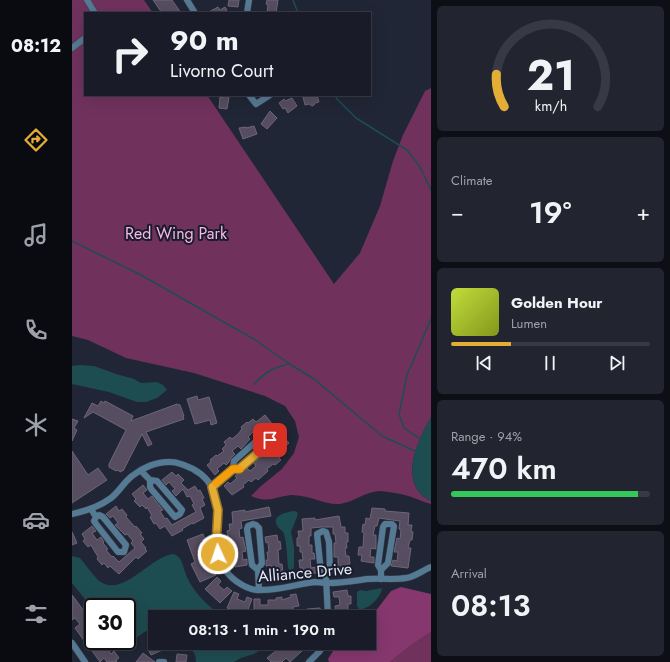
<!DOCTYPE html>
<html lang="en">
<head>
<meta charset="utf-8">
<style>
  body { margin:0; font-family:Jost,sans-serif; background:#222530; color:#f1f3f6; height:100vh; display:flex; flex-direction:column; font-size:15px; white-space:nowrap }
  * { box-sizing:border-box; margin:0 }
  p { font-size:13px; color:#9fa1a8 }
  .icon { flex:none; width:22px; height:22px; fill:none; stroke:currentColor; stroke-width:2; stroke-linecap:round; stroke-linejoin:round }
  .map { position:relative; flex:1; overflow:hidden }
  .details { display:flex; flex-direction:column; gap:6px; padding:6px; background:#0e0f16; width:239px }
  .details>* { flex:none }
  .top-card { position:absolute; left:12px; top:12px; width:287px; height:84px; border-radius:0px; box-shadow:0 4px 16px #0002,0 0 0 1px #373a45; background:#191c28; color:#f1f3f6; overflow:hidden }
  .speed { position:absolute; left:12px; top:598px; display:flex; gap:8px; font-size:20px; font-weight:700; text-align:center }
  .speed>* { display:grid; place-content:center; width:52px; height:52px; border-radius:50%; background:#191c28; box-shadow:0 4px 16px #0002,0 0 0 1px #373a45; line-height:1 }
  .speed .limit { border:2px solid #111; border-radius:6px; background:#fff; color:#111 }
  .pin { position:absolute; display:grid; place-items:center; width:34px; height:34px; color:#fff; margin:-17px; border-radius:8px; box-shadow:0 2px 6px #0006 }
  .me { position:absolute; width:44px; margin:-22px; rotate:357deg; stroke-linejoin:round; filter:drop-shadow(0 0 3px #0008) }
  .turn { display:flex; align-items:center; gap:14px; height:84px; padding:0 20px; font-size:18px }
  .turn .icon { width:52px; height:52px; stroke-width:2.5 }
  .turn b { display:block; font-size:28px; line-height:34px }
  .big { font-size:30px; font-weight:600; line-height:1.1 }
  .details .tile { flex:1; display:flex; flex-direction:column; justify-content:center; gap:6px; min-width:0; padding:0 14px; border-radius:6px; background:#222530 }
  .details .dial { align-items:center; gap:0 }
  .dial svg { height:104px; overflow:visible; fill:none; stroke:#373a45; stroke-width:7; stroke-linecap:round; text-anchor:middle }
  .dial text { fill:#f1f3f6; stroke:none }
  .song { display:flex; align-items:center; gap:12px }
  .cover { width:48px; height:48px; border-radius:6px; background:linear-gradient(135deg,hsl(70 70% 55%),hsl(70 70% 35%)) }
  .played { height:4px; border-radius:2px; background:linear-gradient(90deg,#e4ad35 30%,#373a45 30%) }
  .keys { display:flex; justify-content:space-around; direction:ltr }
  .heat { display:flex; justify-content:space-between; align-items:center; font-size:22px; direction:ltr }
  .charge { height:6px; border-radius:3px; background:linear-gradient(90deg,#34c759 94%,#373a45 0) }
  .trip { position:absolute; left:76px; top:610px; width:228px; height:40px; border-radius:0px; background:#191c28; box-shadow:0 4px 16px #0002,0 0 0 1px #373a45; font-weight:600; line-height:40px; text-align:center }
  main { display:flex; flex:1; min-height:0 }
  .dock { display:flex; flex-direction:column; width:72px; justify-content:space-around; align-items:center; background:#0a0b10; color:#9fa1a8 }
  .dock .icon { width:28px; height:28px }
  .dock .current { color:#e4ad35 }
  .dock b { font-size:18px; color:#f1f3f6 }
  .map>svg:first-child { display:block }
  .green { fill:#70325d }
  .forest { fill:#85376e }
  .water { fill:#1e4d51 }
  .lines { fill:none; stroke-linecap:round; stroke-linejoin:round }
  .stream { stroke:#1e4d51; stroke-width:1.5 }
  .building { fill:#564e60; stroke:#6e6578 }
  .minor-casing { stroke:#3d4151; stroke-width:7 }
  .minor { stroke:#557a93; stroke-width:6 }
  .route-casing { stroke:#947022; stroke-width:10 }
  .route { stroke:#e4ad35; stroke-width:7 }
  .slow { stroke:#f59e0b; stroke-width:7 }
  .labels { text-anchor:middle; stroke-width:4; stroke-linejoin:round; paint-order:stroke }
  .park-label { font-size:16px; fill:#fbb8e3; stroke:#181c2c }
  .street-label { font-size:16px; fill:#e6e9f4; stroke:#181c2c }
</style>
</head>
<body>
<main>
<nav class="dock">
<b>08:12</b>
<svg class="icon current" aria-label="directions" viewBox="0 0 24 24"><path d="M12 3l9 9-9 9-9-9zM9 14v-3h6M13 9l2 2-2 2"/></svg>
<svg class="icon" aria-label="music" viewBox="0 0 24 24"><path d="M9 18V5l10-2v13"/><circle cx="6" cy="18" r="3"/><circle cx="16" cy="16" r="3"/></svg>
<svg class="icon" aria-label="phone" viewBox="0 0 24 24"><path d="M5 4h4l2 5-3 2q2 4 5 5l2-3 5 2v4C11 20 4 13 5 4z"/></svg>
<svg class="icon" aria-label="climate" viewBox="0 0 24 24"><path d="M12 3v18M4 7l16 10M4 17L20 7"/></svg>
<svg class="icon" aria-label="car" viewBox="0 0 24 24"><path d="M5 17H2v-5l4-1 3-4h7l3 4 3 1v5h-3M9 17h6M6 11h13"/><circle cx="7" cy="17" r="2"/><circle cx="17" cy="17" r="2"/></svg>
<svg class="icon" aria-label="filters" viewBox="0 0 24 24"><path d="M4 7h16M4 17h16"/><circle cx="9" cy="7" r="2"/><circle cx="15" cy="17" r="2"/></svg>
</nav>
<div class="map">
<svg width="359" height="662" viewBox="0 0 359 662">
  <rect width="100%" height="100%" fill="#212636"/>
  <!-- green -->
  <g class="green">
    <path d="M0,0H72L81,13H13V95H135L262,284L288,253L308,206L321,161L331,135L353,91L359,88V417C348,437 329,473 349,494C351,497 356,499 359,501V504C350,502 342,497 333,495C326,493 317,492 309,491C294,491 282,502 268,504C253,505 237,495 220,495C204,496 197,504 179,496L189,486L210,469L222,453L227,437L223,421L213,406L193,396L122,373L54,358L16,340L0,336Z"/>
    <polygon points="359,632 359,662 318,662 338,646"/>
  </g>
  <!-- forest -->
  <polygon class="forest" points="329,587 359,594 359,632 338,646 318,662 257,662 256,659 265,645 270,643 297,643 297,618 303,612 319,591"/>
  <!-- water -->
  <g class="water">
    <polygon points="8,365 22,366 44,374 62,379 69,383 85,382 91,385 95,390 85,398 74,402 65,402 37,392 0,384 0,366"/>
    <path d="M359,417V501C356,499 351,497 349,494C329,473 348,437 359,417Z"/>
    <path d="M222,511L225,512L226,514L219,532L222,547V566L221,569L218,570L216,568C215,557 215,545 212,534C211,530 208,530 206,527C198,516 214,512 222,511Z"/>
    <path d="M101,554C111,556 111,569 115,577C122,593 137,608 153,617H83V629C68,630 65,642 53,645L47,641H55V607H21V609L0,583V556L8,558C14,565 20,574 26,580C50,600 77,557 101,554Z"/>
    <path d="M310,588C309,597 297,610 287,609L285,606V592L288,590L294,591Z"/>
    <path d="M113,643H200L182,654L169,658L162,662H124C124,653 120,649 113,643Z"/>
  </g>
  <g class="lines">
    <!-- stream -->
    <g class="stream">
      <polyline points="221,0 226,13"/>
      <polyline points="263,95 265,99 284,118 335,150 348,167 359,190"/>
      <polyline points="0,241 69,275 185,341 216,363 242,379 310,436 343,451"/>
      <path d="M182,384C193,373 199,368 214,365L216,363"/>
      <polyline points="347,438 332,428 327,414 335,375 359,319"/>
    </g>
  </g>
  <!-- building -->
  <g class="building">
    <polygon points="81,0 100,0 109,13 90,13"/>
    <polygon points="157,0 167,0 166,7 156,6"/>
    <polygon points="195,0 206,0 204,13 195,13 196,5 194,4"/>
    <polygon points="146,7 148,10 153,7 155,10 151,13 135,13"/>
    <polygon points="236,95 245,95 247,102 243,103 242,105 240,106 237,104 233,105 231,97"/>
    <polygon points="151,96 157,97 155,109 147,108 148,97 151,98"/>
    <polygon points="220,98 225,106 216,113 213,108 211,109 207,103 212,99 213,101"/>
    <polygon points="198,111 205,118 195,129 189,124"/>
    <polygon points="182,126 185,134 171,139 167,128 174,127 174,128"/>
    <polygon points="125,396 126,400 137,397 145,423 139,425 138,420 123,424 115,399"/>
    <polygon points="29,401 32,403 33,401 61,416 59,421 105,404 108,405 112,416 111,416 112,419 74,432 80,444 76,446 70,434 51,471 50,470 49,472 45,470 44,471 37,467 37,464 54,430 21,412 12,418 20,403 26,406"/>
    <polygon points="193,415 201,425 200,426 208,435 209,434 217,443 209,451 212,454 207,458 209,460 203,465 201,464 195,469 196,471 186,480 184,478 179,482 177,480 171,485 172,487 160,495 152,486 156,482 158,484 165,478 163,476 175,468 178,471 184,466 181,462 192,455 194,457 201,450 200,449 205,444 200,434 191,427 185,432 183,430 176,437 178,439 169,449 166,446 160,451 163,454 159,458 157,462 154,465 152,463 145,469 147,471 143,475 135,465 139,462 138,460 144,455 145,456 152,451 150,449 154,445 152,442 158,437 160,439 166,434 170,429 169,427 175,422 176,423 181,419 184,422"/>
    <polygon points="0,419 6,421 2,428 5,430 0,441"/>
    <polygon points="0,451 16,475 26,468 35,480 0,503"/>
    <polygon points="100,472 104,476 106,474 112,480 109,483 116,490 123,486 126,491 128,490 132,498 130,499 133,505 128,508 132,518 121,524 120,523 110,529 111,530 100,536 93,526 88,529 84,523 82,524 78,517 80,516 75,507 74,509 70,505 68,507 62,501 64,499 60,494 71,485 75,490 71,493 76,499 80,496 91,510 88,511 93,519 95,518 100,525 120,514 124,512 120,505 122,504 118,496 115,497 111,489 104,496 100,491 103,489 97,482 94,485 90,480"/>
    <polygon points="44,506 47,511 50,509 55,515 54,517 63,527 64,526 70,533 68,534 72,539 69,542 74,548 73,549 75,551 66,559 64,557 47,574 38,566 36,568 32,563 30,565 25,559 26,557 19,545 16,547 11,541 13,539 10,534 20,526 24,531 20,533 25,540 29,537 32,542 31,543 36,549 34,550 40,557 41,556 47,562 63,548 59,543 61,541 55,534 53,535 43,525 46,523 41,516 38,518 34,514"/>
    <polygon points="197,507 199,516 169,521 170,528 167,529 168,538 171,537 174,551 170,552 171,560 175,559 175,565 163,567 162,561 159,561 158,553 160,553 159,539 156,539 155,531 158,530 157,524 161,524 160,512 173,510 173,512"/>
    <polygon points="300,508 313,509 313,511 337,513 336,525 340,525 339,531 341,532 340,540 338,540 336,548 339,548 336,568 319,566 321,560 325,561 326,552 322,552 325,538 328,539 329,530 327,529 328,521 320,520 307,518 305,526 303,526 301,535 304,535 304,549 299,548 298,557 302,557 302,563 289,561 290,555 286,555 287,547 291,547 292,533 290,532 291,524 293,525 294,518 298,519"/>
    <polygon points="267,516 269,527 273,527 273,533 276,533 276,542 274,542 275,548 273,548 274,556 277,556 278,564 275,564 276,570 262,572 262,566 266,566 266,557 262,557 262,543 264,543 263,534 261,534 261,527 250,527 239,528 239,536 237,536 237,545 240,545 240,553 242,553 243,559 238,559 239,568 244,567 245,573 232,574 231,568 228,568 227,560 231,560 230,552 228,552 228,546 225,546 225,538 227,537 226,531 231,531 230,519 243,518 243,520"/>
    <polygon points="0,532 5,543 0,545"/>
    <polygon points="131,534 133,539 128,541 131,549 136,547 138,553 134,554 138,562 133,564 136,572 141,570 144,575 128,582 119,564 123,562 115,540"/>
    <polygon points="205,535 206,542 208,541 209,549 206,550 207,564 210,564 211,572 208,572 209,578 195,580 195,574 200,574 199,565 194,566 194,560 196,560 195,552 197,552 196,542 194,543 193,537"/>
    <polygon points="145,577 149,581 146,585 152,590 155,587 160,591 148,603 133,589"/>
    <polygon points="275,590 276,596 279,596 279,604 276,604 276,617 264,617 263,606 268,605 267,597 262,597 261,592"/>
    <polygon points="162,592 167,594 165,599 173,602 175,597 180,599 174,615 155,608"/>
    <polygon points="224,594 227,606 221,607 221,610 213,611 213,610 202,612 202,617 182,617 182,599 188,599 188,605 196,605 196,600 204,600 204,598 210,597 210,600 219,597 218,595"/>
    <polygon points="0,595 21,623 21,641 38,641 33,645 39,654 42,651 47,658 44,660 45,662 35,662 32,658 28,662 18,648 22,645 18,638 13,642 3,628 8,624 3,618 0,620"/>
    <polygon points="248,608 249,614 243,614 244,617 235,617 235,609"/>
    <polygon points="83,643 95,643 97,647 79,655 76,649 81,646 80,644"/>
    <polygon points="221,643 234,643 228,649 230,651 218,662 214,658 210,662 199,662 195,658 211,645 214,649"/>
    <polygon points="71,653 83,662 64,662"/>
    <polygon points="105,654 115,655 114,662 104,662"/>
  </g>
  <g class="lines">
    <defs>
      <g id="minor">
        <polyline points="15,0 23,13"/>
        <polyline points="115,0 123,13"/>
        <polyline points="175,13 177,0"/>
        <polyline points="0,48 13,38"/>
        <polyline points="177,95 184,104 198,95"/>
        <polyline points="69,471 78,480 78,487 80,490 103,517 108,514 110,510 85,481 78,480"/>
        <polyline points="140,487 161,469 167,469 197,443 198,440 196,437 190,436 162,461 161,469"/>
        <polyline points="19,509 24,517 22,521 24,524 46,552 52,552 54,545 31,517 27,515 24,517"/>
        <path d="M0,514C14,511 27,507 39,498C47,492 52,482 60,476C70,468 85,461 99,462C107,462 114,466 121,469C154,487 143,517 144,545C145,559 153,573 164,581C171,586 178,590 186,590C205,591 225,584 243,582C247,582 251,583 255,583C269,583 281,581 295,579C307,578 321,580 334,578C343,577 351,570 359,567"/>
        <polyline points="186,570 180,565 175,529 176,526 181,524 184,525 187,528 190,563 186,570 187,590"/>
        <polyline points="254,577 249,572 245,534 251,531 254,532 257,542 258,570 254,577 256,617"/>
        <polyline points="309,579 309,570 306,565 311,527 313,524 320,524 322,526 316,563 309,570"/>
        <polyline points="0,643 13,662"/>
        <polyline points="87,662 92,662"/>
        <polyline points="237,662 247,652 253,643"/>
      </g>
    </defs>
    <!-- minor casing -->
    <use href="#minor" class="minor-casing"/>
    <!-- minor -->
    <use href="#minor" class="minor"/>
  </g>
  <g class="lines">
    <defs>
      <polyline id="route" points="146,554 144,546 146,510 140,487 161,469 167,469 197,443 198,440"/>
    </defs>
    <!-- route casing -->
    <use href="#route" class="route-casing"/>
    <!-- route -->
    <use href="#route" class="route"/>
    <!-- slow -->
    <polyline class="slow" points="144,483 161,469 168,469"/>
  </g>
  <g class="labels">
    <!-- park labels -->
    <g class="park-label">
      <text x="104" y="239">Red Wing Park</text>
    </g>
    <!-- street labels -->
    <g class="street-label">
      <text transform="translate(233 572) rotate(-5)" y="6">Alliance Drive</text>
    </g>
  </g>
</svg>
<div class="speed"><div class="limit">30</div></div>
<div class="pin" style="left:198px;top:440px;background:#d93025"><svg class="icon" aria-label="arrive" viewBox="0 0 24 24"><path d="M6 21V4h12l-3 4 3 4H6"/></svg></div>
<svg class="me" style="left:146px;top:554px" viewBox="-20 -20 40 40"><circle r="17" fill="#e4ad35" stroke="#fff" stroke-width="3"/><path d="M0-11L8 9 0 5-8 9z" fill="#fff"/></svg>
<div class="trip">08:13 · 1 min · 190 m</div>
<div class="top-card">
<div class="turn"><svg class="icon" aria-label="right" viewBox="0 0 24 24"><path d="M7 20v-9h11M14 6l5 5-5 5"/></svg><div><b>90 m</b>Livorno Court</div></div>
</div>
</div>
<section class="details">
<div class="tile dial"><svg viewBox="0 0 100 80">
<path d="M14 69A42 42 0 1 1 86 69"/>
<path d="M14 69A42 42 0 0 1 8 44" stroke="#e4ad35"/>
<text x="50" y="56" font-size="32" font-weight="700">21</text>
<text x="50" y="72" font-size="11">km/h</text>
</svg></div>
<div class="tile"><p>Climate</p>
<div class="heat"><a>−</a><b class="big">19°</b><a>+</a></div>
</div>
<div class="tile">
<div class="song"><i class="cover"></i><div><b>Golden Hour</b><p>Lumen</p></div></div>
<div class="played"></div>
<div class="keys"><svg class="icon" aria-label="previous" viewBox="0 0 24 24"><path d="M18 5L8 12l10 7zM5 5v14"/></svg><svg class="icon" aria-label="pause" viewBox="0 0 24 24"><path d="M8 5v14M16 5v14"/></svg><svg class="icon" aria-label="next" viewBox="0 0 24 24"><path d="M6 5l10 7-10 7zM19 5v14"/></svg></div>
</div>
<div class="tile"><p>Range · 94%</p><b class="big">470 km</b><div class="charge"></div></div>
<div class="tile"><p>Arrival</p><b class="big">08:13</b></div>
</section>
</main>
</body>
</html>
